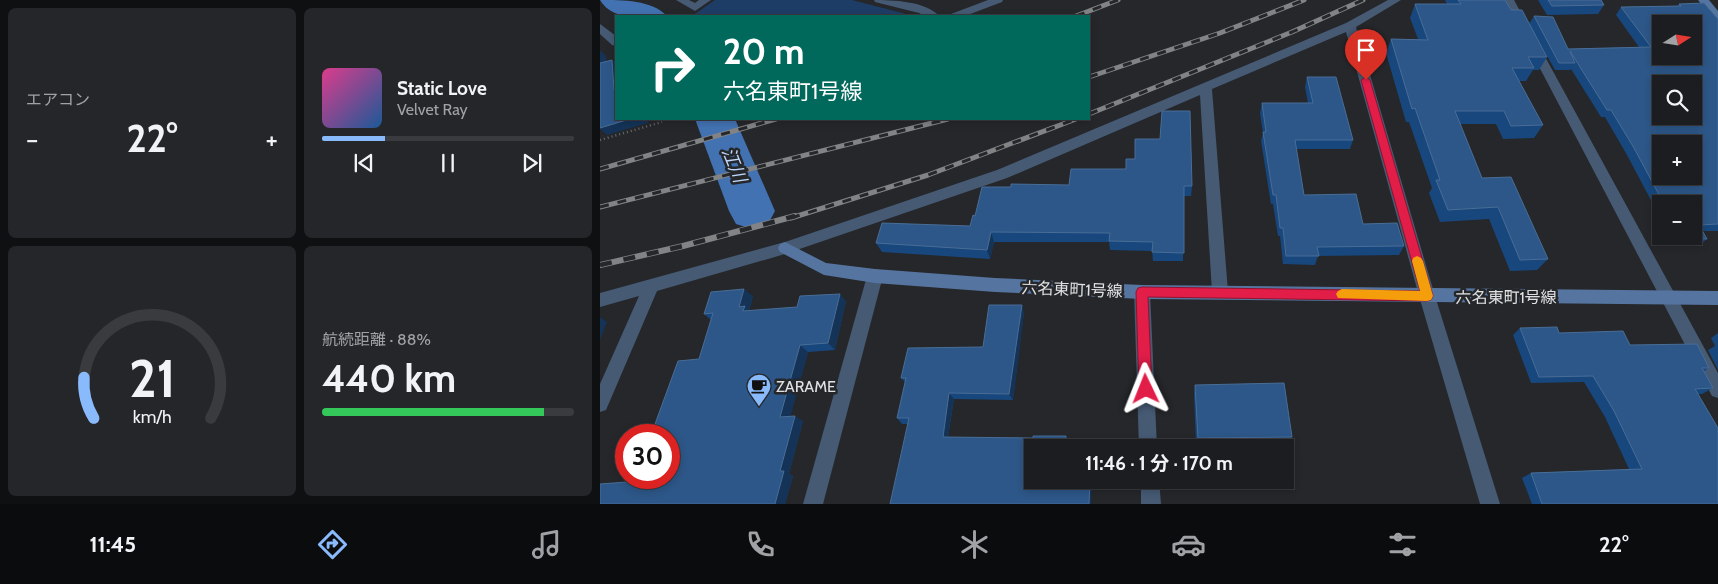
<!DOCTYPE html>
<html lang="ja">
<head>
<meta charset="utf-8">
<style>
  body { margin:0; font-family:Cabin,"Noto Sans JP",sans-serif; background:#252629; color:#f1f3f6; height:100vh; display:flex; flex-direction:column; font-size:19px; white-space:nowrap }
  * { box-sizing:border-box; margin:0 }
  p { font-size:16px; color:#a0a2a5 }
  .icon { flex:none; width:28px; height:28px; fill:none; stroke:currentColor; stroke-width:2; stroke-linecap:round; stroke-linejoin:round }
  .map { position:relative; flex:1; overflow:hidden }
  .side { display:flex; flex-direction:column; gap:8px; padding:8px; background:#0f1012; width:600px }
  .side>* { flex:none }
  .guide { position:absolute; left:15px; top:15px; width:475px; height:105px; border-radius:0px; box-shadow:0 2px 8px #0003,0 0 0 1px #3a3b3e; background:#00695c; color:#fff; overflow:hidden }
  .needle { width:32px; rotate:78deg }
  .buttons { position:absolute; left:1052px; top:15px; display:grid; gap:10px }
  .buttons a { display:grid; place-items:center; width:50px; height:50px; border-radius:0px; background:#1c1d20; box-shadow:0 2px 8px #0003,0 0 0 1px #3a3b3e; font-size:25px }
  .speed { position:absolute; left:15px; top:424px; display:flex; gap:10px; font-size:25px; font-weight:700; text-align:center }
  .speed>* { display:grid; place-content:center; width:65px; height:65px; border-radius:50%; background:#1c1d20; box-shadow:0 2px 8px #0003,0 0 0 1px #3a3b3e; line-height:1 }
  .speed .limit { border:8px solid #d22; background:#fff; color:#111 }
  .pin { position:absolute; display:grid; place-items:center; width:42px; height:42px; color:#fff; margin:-51px -21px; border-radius:50% 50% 50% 0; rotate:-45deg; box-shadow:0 0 5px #0007 }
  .pin .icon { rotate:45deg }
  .me { position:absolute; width:55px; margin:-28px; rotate:358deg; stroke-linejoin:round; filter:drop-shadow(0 0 4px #0008) }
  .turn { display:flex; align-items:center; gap:18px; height:105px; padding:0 25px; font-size:22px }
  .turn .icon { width:65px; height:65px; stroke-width:2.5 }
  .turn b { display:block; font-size:35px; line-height:42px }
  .big { font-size:38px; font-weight:700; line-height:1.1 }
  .side .widget { flex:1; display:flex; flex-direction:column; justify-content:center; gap:8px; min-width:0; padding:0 18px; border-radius:8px; background:#252629 }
  .side .dial { align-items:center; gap:0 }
  .dial svg { height:130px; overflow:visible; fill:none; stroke:#3a3b3e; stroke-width:7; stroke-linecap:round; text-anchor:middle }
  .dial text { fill:#f1f3f6; stroke:none }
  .song { display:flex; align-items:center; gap:15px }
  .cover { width:60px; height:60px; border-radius:8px; background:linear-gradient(135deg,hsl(330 70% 55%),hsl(210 70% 35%)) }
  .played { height:5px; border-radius:2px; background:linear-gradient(90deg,#89bafc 25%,#3a3b3e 25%) }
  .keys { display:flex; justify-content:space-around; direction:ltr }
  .heat { display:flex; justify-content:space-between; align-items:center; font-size:28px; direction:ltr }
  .charge { height:8px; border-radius:4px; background:linear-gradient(90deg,#34c759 88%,#3a3b3e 0) }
  .side .tiles { flex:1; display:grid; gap:8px; grid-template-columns:repeat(2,1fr) }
  .trip { position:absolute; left:424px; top:439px; width:270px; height:50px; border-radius:0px; background:#1c1d20; box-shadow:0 2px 8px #0003,0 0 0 1px #3a3b3e; font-weight:700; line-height:50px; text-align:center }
  .tabs { display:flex; height:80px; justify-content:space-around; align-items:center; background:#0b0c0d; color:#a0a2a5 }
  .tabs .icon { width:35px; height:35px }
  .tabs .active { color:#89bafc }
  .tabs b { font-size:22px; color:#f1f3f6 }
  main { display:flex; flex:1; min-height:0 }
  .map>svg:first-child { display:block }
  .green { fill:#1e3d66 }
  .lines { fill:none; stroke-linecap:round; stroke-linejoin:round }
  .river { fill:#4272b1; fill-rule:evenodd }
  .path { stroke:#686a6c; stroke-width:2.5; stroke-dasharray:1 3; stroke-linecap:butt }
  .street { fill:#465a74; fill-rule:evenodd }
  .secondary { fill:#5575a0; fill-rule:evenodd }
  .rail-far1-casing { stroke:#818385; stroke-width:5 }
  .rail-casing { stroke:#818385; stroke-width:6 }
  .rail-far1 { stroke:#25272a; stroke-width:3; stroke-dasharray:9; stroke-linecap:butt }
  .rail { stroke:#25272a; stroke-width:4.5; stroke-dasharray:12; stroke-linecap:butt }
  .wall { fill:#18477d }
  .shaded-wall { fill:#143357 }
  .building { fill:#2d5788; stroke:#496d96; fill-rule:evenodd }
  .route { fill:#e11d48; stroke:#92132f }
  .slow { fill:#f59e0b }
  .labels { text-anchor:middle; stroke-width:5; stroke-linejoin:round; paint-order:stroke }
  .street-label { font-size:16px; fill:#dfe1e3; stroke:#25272a }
  .poi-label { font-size:16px; fill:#dfe1e3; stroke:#25272a; text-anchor:start }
  .water-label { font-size:18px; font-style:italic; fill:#bdd7fa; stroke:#25272a }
</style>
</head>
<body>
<main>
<section class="side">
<div class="tiles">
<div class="widget"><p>エアコン</p>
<div class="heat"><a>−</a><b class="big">22°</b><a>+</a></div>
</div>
<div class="widget">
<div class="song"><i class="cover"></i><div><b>Static Love</b><p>Velvet Ray</p></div></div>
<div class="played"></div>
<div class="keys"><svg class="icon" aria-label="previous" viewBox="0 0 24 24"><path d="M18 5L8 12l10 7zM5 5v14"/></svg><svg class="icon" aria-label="pause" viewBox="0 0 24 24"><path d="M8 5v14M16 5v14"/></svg><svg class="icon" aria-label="next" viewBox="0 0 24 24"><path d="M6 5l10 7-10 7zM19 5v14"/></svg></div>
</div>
<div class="widget dial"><svg viewBox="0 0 100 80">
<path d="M14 69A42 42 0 1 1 86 69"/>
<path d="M14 69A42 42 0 0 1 8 44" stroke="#89bafc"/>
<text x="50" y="56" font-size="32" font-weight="700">21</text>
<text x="50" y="72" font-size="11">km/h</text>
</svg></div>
<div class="widget"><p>航続距離 · 88%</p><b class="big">440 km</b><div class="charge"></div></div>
</div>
</section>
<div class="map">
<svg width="1118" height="504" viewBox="0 0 1118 504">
  <rect width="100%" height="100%" fill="#25272a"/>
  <!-- green -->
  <polygon class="green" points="115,0 252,0 314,16 92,16"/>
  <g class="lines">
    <!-- river -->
    <g class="river">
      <path d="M0,0C23,0 52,0 67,16C45,17 13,22 0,0Z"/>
      <polygon points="95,119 135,119 175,211 168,224 152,229 136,224 129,211"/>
    </g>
    <!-- path -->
    <polyline class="path" points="0,140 62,122"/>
    <!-- street -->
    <g class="street">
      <polygon points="76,0 89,0 95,3 99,0 111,0 95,11"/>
      <path d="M274,0C292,0 326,1 339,16H325L319,13L275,2Z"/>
      <polygon points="388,0 403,0 402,2 365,16 349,16 351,14"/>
      <polygon points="788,0 801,0 756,27 835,296 900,504 880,504 819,296 746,32 612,89 628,292 626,297 620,299 614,297 612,292 600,95 407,178 185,254 57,291 6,410 0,412 0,384 39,296 0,307 0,293 185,242 397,170 746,23"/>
      <polygon points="904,0 914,0 1118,373 1118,398 1112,396"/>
      <polygon points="0,24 16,36 16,46 12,45 0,34"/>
      <polygon points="275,269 280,271 283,276 223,504 203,504 267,276 270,271"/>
      <polygon points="542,285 548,287 550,292 557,448 539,448 534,292 536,287"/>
      <polygon points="541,480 559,480 561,504 541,504"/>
    </g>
    <!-- secondary -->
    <g class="secondary">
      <polygon points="1098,0 1109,0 1118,11 1118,21 1114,20"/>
      <polygon points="185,242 226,263 275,269 395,278 542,285 1118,291 1118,305 542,299 395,292 275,283 224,275 180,252 178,248 180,244"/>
    </g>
    <defs>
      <g id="rail-far1">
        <polyline points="476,16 518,0"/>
        <polyline points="489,77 620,33 704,0"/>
        <polyline points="489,114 692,32 763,0"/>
        <polyline points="0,169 176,119"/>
        <polyline points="0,207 348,119"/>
        <polyline points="191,218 328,175 476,119"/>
      </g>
      <polyline id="rail" points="0,265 83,246 195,216"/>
    </defs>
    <!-- rail-far1 casing -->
    <use href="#rail-far1" class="rail-far1-casing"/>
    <!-- rail casing -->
    <use href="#rail" class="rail-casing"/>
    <!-- rail-far1 -->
    <use href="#rail-far1" class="rail-far1"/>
    <!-- rail -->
    <use href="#rail" class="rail"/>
  </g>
  <!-- wall -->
  <g class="wall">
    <polygon points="845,0 905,0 911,10 947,57 939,70 933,70 926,81 919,81 943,125 934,138 903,139 896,124 860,124 882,178 948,259 937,270 910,271 889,219 840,222 829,193 832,188 809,122 806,122 786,53 791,39 818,39 810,18 815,4 847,4"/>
    <polygon points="938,0 1001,0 1004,5 998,14 947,15"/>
    <polygon points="1079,4 1118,19 1118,231 1103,231 1107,239 1099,246 1075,245 1070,236 1094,236 1094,204 1061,204 1061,219 1027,155 1005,117 1001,117 971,69 970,70 955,70 929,24 934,16 968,49 1039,47 1016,15 1021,7 1077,6"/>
    <polygon points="707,77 753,140 750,149 696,149 704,195 763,224 804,246 799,255 718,256 715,265 683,264 680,236 678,236 673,204 671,204 661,141 663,133 660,113 662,103 708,103 705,87"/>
    <polygon points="469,185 592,186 591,196 584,196 583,261 553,261 552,251 510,250 509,242 394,242 390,259 282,252 276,243 370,226 375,216 411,187"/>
    <polygon points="153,296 149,311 197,307 246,301 235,350 208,352 190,416 203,421 189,474 193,476 185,504 0,504 27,482 69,478 99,359 111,320 104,314"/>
    <polygon points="424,312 413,400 354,399 348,437 433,438 466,436 468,441 432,448 491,504 307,424 302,424 297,418 305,382 301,378 383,347"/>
    <polygon points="920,328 959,333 1030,345 1109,368 1104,371 1113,388 1102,394 1099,394 1118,504 932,504 922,478 931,473 1029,469 1005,417 984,382 931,383 913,335"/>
    <polygon points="1118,333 1118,370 1108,350 1115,346 1111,338"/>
    <polygon points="595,385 692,437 688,444 596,445 594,394"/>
  </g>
  <!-- shaded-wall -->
  <g class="shaded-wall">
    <polygon points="0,43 0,50 6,56 7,71 0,64"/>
    <polygon points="12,60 16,65 16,92 14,90"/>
    <polygon points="30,119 48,119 48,123 7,135 0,129 0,128"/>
    <polygon points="391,232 394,242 390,259 387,250"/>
    <polygon points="144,289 153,296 149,310 153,314 152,318 139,307"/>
    <polygon points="240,294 246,301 235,350 228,343"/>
    <polygon points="422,305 424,312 413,400 409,394"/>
    <polygon points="0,317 7,322 0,340"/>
    <polygon points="200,345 208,352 189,422 180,417"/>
    <polygon points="349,393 354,399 347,442 343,437"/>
    <polygon points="195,416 203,421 189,474 193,476 185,504 175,504 180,471"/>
    <polygon points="466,436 468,441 467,448 465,448"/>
    <polygon points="490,480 492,480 491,504 489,504"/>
  </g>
  <!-- building -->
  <g class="building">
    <polygon points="858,0 905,0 911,10 922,10 947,57 928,57 934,68 912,68 943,125 911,126 904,111 855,111 882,178 911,177 948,259 920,260 898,207 848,210 836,180 840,180 815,108 812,109 791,39 828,40 815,4 861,4"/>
    <polygon points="948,0 1001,0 1004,5 952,6"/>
    <path d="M1104,3L1118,19V224L1099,225L1107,239L1083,238L1082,236H1094V204H1064L1034,148L1011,110H1007L970,51L975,63H959L934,16L953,17L968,49L1051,47L1021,7L1081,6L1079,4ZM1061,24H1094V56H1061ZM1061,84H1094V116H1061ZM1061,144H1094V176H1061Z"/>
    <polygon points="12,60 14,90 16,89 16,119 30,119 0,128 0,63"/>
    <polygon points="707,77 736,77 753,140 695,140 704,195 756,194 763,224 797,223 804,246 717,247 719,256 686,256 683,228 680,228 676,195 673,195 663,132 666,132 662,103 713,103"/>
    <polygon points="562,111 590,111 592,186 584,186 584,253 552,252 553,242 509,241 510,233 391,232 387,250 276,243 282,223 370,226 373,215 375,216 382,187 411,187 411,184 469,185 471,169 526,169 526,159 535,159 535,139 560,139"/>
    <polygon points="144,289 139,307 145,306 143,311 197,307 200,296 240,294 228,343 200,345 180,417 195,416 180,471 184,471 175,504 0,504 0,484 27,482 29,478 69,478 69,435 51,435 78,361 99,359 113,313 104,314 111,292"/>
    <polygon points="389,305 422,305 409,394 349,393 343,437 433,438 433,436 466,436 465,448 432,448 432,480 490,480 489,504 290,504 309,418 297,418 306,378 301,378 308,348 383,347"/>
    <polygon points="957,327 959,333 1023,331 1030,345 1097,344 1109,368 1102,368 1113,388 1095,389 1118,428 1118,504 942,504 931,473 1042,469 1014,411 993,376 939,377 920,328"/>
    <polygon points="684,383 692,437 598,438 595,385"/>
  </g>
  <!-- route -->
  <polygon class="route" points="766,77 770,80 833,296 831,300 827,301 548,297 552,389 550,394 546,395 541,394 539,389 536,292 538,288 542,287 820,291 761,80"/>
  <!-- slow -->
  <polygon class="slow" points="817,256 821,258 823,261 833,296 831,300 827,301 738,298 736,294 738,291 742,289 820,291 812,261 813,258"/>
  <!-- icons -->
  <defs>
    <symbol id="cafe-pin" viewBox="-11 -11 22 30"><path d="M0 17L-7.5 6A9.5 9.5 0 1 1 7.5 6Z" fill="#89bafc" stroke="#25272a"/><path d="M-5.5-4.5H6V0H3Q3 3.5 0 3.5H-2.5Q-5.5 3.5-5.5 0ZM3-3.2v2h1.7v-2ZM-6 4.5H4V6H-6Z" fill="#111"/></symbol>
  </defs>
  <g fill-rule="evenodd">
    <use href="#cafe-pin" x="145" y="372" width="28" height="38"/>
  </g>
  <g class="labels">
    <!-- street labels -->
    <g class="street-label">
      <text transform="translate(472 289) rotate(2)" y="6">六名東町1号線</text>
      <text x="906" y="303">六名東町1号線</text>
    </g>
    <!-- poi labels -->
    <g class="poi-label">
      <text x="176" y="392">ZARAME</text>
    </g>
    <!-- water labels -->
    <g class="water-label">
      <text transform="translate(134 165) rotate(68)" y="6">江川</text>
    </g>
  </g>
</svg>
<div class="buttons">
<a><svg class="needle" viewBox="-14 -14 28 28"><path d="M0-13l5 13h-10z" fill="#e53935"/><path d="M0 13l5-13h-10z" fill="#a0a2a5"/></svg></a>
<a><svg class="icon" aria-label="search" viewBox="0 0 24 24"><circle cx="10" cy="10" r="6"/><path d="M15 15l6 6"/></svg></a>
<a>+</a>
<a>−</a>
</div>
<div class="speed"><div class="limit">30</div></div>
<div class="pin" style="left:766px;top:80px;background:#d93025"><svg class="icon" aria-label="arrive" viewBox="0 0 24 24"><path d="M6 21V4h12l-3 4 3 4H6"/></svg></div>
<svg class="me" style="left:546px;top:389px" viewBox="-20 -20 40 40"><path d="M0-17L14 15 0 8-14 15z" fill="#e11d48" stroke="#fff" stroke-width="4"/></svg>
<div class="trip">11:46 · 1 分 · 170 m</div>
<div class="guide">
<div class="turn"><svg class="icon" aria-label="right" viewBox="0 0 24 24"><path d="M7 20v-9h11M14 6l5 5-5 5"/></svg><div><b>20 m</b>六名東町1号線</div></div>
</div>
</div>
</main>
<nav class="tabs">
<b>11:45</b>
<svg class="icon active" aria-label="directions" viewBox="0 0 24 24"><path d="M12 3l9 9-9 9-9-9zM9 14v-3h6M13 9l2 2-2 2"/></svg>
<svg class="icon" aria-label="music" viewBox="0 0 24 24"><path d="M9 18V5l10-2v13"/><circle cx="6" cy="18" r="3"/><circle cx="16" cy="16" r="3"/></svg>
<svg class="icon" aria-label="phone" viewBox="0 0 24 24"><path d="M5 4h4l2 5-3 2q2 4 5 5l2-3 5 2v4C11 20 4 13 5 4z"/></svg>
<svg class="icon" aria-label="climate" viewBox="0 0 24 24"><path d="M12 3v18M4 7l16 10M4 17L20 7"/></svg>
<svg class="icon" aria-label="car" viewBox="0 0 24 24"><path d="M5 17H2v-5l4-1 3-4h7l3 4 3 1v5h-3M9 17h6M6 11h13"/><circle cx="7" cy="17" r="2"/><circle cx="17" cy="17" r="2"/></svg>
<svg class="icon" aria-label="filters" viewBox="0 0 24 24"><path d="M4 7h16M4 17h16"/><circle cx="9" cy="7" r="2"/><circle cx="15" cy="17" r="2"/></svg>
<b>22°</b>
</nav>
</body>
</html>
